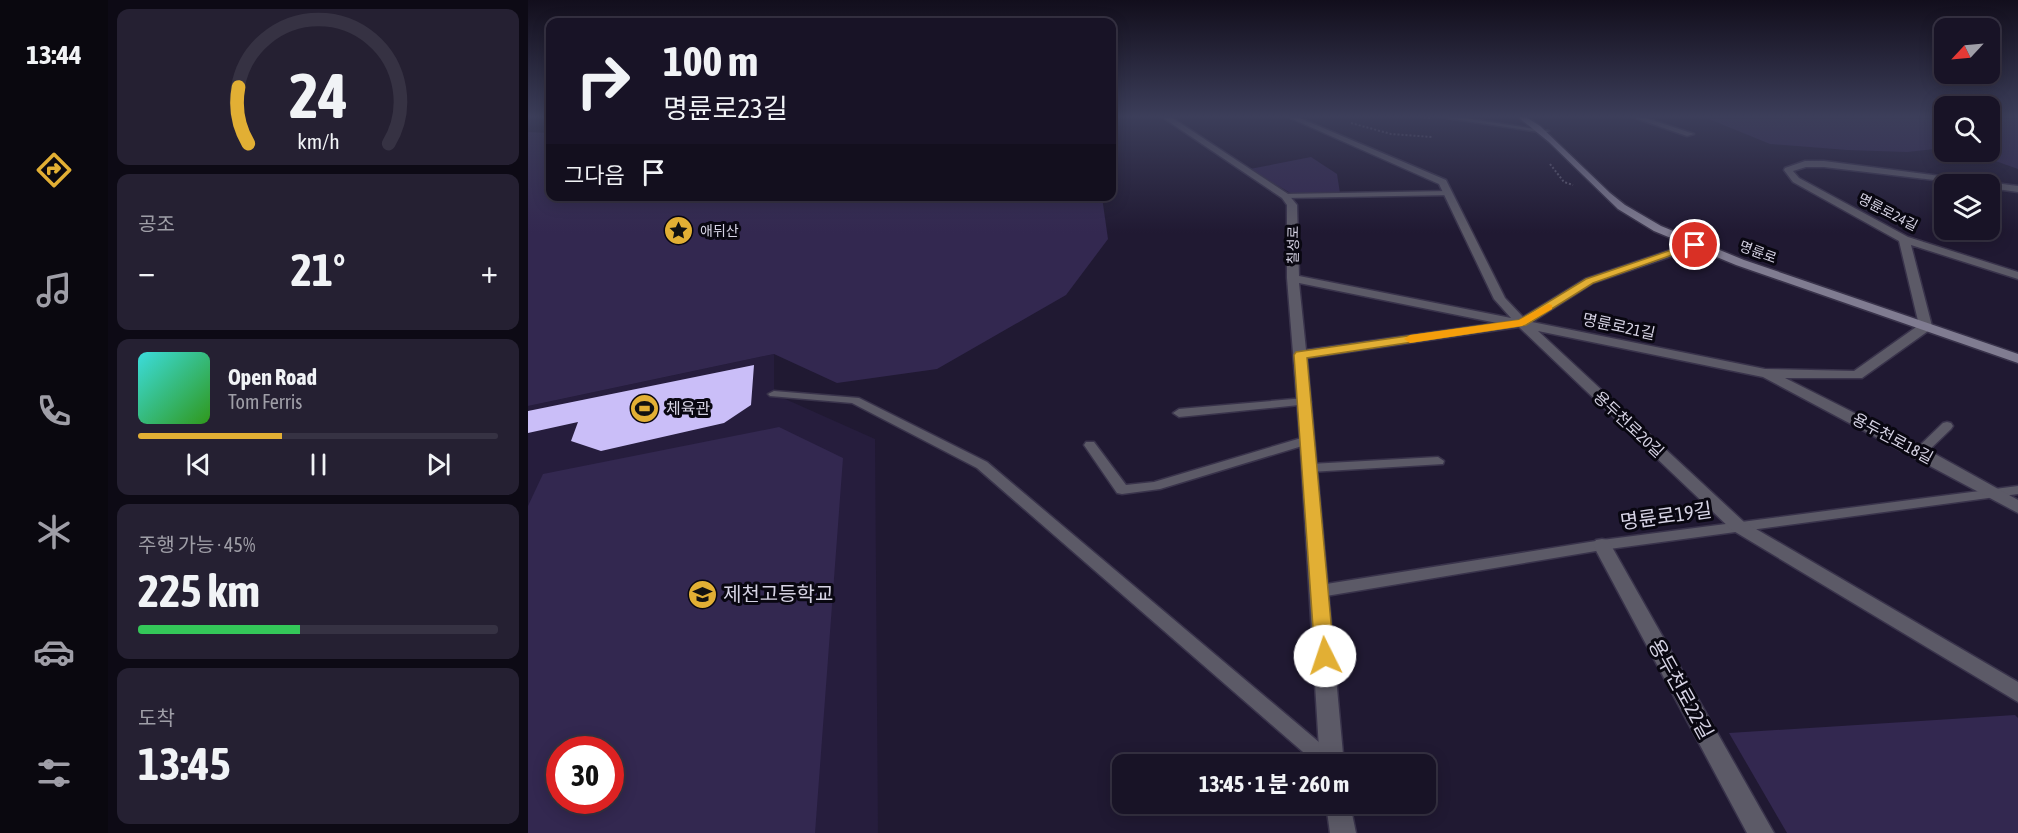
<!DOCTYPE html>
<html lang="ko">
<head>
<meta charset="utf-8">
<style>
  body { margin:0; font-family:"Asap Condensed","Noto Sans KR",sans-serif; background:#252032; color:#f1f3f6; height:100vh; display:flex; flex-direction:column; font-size:22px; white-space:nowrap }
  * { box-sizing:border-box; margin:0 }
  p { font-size:20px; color:#9f9ea7 }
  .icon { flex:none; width:33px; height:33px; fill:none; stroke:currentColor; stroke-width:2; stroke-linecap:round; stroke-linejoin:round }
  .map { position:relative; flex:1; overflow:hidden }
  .drawer { display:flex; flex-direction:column; gap:9px; padding:9px; background:#0d0a15; width:420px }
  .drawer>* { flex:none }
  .guide { position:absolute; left:18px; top:18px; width:570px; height:183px; border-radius:12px; box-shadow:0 3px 15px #0003,0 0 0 2px #363243; background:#181326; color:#f1f3f6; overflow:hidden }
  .needle { width:39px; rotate:244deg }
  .fabs { position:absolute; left:1406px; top:18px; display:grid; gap:12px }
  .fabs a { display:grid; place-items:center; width:66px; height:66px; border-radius:12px; background:#181326; box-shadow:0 3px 15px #0003,0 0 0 2px #363243; font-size:30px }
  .speed { position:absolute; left:18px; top:736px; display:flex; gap:12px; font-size:30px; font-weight:700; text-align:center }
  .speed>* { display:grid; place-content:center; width:78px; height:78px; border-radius:50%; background:#181326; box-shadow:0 3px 15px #0003,0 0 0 2px #363243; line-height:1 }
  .speed .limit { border:9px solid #d22; background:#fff; color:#111 }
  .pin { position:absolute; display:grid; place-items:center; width:51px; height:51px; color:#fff; margin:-26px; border:3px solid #fff; border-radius:50%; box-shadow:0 2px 6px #0007 }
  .me { position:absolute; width:66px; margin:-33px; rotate:356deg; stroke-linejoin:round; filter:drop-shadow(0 0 4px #0008) }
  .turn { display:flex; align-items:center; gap:21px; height:126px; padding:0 18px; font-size:27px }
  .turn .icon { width:78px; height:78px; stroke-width:2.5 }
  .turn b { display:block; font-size:42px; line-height:51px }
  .then { display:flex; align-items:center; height:57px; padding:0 18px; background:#0003; gap:12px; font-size:22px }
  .big { font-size:45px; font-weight:700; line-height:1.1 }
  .drawer .widget { flex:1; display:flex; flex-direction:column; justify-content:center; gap:9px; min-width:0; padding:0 21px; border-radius:12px; background:#252032 }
  .drawer .dial { align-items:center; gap:0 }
  .dial svg { height:156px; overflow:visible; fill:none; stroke:#363243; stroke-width:7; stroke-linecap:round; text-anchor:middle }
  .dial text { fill:#f1f3f6; stroke:none }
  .song { display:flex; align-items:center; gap:18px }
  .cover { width:72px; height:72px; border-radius:9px; background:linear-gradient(135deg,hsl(180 70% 55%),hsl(110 70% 35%)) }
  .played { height:6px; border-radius:3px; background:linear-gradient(90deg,#e2af34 40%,#363243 40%) }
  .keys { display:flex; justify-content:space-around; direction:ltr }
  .heat { display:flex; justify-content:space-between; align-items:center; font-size:33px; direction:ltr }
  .charge { height:9px; border-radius:4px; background:linear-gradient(90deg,#34c759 45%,#363243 0) }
  .trip { position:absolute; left:584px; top:754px; width:324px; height:60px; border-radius:12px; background:#181326; box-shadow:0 3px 15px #0003,0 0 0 2px #363243; font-weight:700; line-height:60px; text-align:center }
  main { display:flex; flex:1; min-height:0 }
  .dock { display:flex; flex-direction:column; width:108px; justify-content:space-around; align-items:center; background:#0a080f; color:#9f9ea7 }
  .dock .icon { width:42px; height:42px }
  .dock .on { color:#e2af34 }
  .dock b { font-size:27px; color:#f1f3f6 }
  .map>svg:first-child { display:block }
  .built { fill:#261d3d; fill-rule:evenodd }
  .green { fill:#332850; fill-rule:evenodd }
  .building { fill:#cabef8 }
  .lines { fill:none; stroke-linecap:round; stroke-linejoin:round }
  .lane-casing { stroke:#39334b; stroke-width:3 }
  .street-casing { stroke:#39334b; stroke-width:3 }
  .secondary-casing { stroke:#39334b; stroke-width:3 }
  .path { stroke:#615c72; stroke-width:2; stroke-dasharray:2 2; stroke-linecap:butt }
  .lane { fill:#5c5a67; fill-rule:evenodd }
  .street { fill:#5c5a67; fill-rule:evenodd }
  .secondary { fill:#807c91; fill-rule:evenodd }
  .route { fill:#e2af34; stroke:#937222; stroke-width:1.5 }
  .slow { fill:#f59e0b }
  .labels { text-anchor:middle; stroke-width:6; stroke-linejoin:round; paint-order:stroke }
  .far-street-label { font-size:14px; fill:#d6d3e4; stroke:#090711 }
  .far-poi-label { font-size:14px; fill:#d6d3e4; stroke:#090711; text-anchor:start }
  .street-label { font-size:16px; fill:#d6d3e4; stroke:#090711 }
  .poi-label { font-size:16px; fill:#d6d3e4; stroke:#090711; text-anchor:start }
  .near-street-label { font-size:20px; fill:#d6d3e4; stroke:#090711 }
  .near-poi-label { font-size:20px; fill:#d6d3e4; stroke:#090711; text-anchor:start }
</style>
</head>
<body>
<main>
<nav class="dock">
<b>13:44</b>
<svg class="icon on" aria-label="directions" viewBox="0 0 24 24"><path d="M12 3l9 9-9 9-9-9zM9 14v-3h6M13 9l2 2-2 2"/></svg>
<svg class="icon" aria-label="music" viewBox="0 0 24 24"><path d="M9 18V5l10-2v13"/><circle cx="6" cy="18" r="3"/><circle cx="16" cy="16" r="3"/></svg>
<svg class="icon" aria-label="phone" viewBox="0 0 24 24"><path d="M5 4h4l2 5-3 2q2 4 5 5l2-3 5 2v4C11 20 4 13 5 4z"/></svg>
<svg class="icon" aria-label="climate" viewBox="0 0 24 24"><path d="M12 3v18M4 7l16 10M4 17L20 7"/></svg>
<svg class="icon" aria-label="car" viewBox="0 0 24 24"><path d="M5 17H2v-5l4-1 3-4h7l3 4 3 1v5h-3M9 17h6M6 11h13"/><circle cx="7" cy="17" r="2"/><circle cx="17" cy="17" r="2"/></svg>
<svg class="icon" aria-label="filters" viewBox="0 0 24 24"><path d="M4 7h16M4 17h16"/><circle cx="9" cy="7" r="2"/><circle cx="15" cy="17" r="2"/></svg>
</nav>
<section class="drawer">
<div class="widget dial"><svg viewBox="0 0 100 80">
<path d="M14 69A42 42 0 1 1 86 69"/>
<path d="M14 69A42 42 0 0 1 9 40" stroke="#e2af34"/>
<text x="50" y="56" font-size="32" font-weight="700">24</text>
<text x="50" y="72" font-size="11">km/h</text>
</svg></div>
<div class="widget"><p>공조</p>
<div class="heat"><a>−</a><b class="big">21°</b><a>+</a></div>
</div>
<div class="widget">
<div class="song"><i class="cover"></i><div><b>Open Road</b><p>Tom Ferris</p></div></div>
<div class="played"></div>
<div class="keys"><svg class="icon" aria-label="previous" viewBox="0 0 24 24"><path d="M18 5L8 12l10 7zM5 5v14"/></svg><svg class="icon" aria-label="pause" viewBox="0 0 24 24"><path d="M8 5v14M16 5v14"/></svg><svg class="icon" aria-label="next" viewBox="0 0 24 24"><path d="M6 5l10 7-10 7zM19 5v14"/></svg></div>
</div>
<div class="widget"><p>주행 가능 · 45%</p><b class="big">225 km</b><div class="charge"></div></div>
<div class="widget"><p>도착</p><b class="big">13:45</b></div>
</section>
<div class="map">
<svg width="1490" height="833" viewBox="0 0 1490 833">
  <rect width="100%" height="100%" fill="#201932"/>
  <!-- built -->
  <path class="built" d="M246,354V394L347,439L350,833H0V406ZM32,750H82V801H32Z"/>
  <!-- green -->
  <g class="green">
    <polygon points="1182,117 1416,117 1416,148 1379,152 1319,150 1242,144 1181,119"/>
    <polygon points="1461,117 1490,117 1490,169 1442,152 1461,152"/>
    <polygon points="0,132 22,133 22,196 574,197 580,239 538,295 409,369 309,383 246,354 0,406"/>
    <polygon points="783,157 809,174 812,193 764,194 722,169"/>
    <path d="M251,427L315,458L287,833H0V506L15,474ZM32,750H82V801H32Z"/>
    <polygon points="1487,715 1490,718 1490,833 1259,833 1201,733"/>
  </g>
  <!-- building -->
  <polygon class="building" points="226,365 223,405 196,423 73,451 43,441 50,422 0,433 0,411"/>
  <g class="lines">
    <defs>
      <g id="lane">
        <polygon points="920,191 924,193 923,195 757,198 753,196 757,194"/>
        <polygon points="246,391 331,398 459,462 811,759 813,765 790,765 449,468 324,403 242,396 240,394"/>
        <polygon points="777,398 783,402 781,404 651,417 645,413 651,409"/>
        <polygon points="1419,422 1423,423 1425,426 1423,429 1396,455 1388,455 1386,452 1388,449 1415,423"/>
        <polygon points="780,436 786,440 784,443 632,489 594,494 589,493 556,445 558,442 566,442 598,485 626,482"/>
        <polygon points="910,457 916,461 915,464 782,472 775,468 782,464"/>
        <polygon points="1490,486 1490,494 1074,550 792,597 787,595 784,591 787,587 792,585 1074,540"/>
      </g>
      <g id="street">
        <path d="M634,117H643L760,194L769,205L771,276L983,318L966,299L911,184L760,117H769L918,180L977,298L995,317L1057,279L1163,243H1171V247L1065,283L1004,322L1237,369L1326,371L1391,325L1371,241L1265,182L1256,170L1257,168L1277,161H1296L1490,186V192L1461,188V184H1440L1296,167H1278L1265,171L1271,178L1380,237L1490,272V279L1383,245L1404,326L1403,329L1334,378H1257L1398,449L1490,500V513L1235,377L1010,331L1216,522L1490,682V702L1204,530L991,327L779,358L816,765H792L772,440L759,278V205L754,198ZM771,283L969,323L778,350Z"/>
        <polygon points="912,117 930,117 1021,131 1017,133"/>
        <polygon points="1104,117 1115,117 1166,134 1159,136"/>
        <polygon points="1074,539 1080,540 1246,833 1219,833 1065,545 1068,540"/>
        <polygon points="798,804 822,804 828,833 802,833"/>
      </g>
      <polygon id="secondary" points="990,117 998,117 1012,126 1082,193 1097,205 1133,226 1216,260 1490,354 1490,363 1208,265 1126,231 1090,209 1021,142"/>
    </defs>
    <!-- lane casing -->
    <use href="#lane" class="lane-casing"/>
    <!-- street casing -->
    <use href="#street" class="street-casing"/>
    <!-- secondary casing -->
    <use href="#secondary" class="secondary-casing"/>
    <!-- path -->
    <g class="path">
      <polyline points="892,117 902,118"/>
      <polyline points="823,123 863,134 904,137"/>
      <polyline points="1022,164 1036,182 1045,185"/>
    </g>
    <!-- lane -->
    <use href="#lane" class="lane"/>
    <!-- street -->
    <use href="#street" class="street"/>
    <!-- secondary -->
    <use href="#secondary" class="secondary"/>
  </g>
  <!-- sky -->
  <linearGradient id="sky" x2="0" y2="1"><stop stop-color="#120e1c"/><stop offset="0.5" stop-color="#3c3e5a"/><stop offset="1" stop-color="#3c3e5a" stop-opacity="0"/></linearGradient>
  <rect width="1490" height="233" fill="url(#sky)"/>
  <!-- route -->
  <polygon class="route" points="1164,243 1172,245 1065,283 998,325 779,358 806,656 804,662 797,664 790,662 787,656 766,355 768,352 991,320 1058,279"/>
  <!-- slow -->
  <polygon class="slow" points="1020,304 1024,305 1024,309 994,326 882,343 876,339 882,335 991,320"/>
  <!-- icons -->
  <defs>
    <symbol id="sight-disc" viewBox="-11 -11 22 22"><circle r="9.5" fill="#e2af34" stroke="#090711"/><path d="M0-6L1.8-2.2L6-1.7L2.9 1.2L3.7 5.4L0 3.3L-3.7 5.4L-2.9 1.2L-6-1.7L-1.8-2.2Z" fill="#111"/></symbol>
    <symbol id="stadium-disc" viewBox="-11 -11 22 22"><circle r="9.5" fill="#e2af34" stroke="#090711"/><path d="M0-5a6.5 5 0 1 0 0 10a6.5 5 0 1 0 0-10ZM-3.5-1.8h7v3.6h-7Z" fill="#111"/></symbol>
    <symbol id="school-disc" viewBox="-11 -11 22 22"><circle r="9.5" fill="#e2af34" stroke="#090711"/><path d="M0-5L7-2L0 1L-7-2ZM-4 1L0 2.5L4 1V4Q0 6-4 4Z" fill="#111"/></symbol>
  </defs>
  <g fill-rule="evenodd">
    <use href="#sight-disc" x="134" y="214" width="33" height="33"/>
    <use href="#stadium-disc" x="100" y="392" width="33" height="33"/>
    <use href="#school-disc" x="158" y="578" width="33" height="33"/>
  </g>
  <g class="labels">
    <!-- far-street labels -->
    <g class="far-street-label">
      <text transform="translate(1360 212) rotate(27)" y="5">명륜로24길</text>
      <text transform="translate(765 245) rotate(-89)" y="5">칠성로</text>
      <text transform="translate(1230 252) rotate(20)" y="5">명륜로</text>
    </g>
    <!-- far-poi labels -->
    <g class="far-poi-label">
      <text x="172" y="236">애뒤산</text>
    </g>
    <!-- street labels -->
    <g class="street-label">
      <text transform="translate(1091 326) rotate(12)" y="6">명륜로21길</text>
      <text transform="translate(1101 424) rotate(43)" y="6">용두천로20길</text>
      <text transform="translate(1365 438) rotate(28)" y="6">용두천로18길</text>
    </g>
    <!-- poi labels -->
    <g class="poi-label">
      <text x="138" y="414">체육관</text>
    </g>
    <!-- near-street labels -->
    <g class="near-street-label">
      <text transform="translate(1138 516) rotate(-8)" y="7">명륜로19길</text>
      <text transform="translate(1153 689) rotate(61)" y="7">용두천로22길</text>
    </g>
    <!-- near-poi labels -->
    <g class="near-poi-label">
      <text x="195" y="601">제천고등학교</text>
    </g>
  </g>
</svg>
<div class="fabs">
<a><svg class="needle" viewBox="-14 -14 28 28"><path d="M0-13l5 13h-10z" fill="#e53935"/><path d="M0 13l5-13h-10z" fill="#9f9ea7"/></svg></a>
<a><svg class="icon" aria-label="search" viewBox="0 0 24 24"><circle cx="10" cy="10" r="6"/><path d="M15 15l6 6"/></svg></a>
<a><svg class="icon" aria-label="layers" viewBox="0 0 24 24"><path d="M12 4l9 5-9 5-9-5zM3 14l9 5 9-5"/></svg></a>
</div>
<div class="speed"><div class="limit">30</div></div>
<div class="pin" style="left:1167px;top:245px;background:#d93025"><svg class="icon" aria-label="arrive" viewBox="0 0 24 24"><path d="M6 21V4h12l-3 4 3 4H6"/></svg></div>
<svg class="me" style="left:797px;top:656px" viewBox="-20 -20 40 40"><circle r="19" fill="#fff"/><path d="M0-13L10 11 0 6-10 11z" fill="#e2af34"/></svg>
<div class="trip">13:45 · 1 분 · 260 m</div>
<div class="guide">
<div class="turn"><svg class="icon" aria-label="right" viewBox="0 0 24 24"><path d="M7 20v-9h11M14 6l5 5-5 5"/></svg><div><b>100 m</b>명륜로23길</div></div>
<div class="then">그다음<svg class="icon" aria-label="arrive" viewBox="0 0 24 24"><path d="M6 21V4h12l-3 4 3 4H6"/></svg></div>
</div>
</div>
</main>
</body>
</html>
